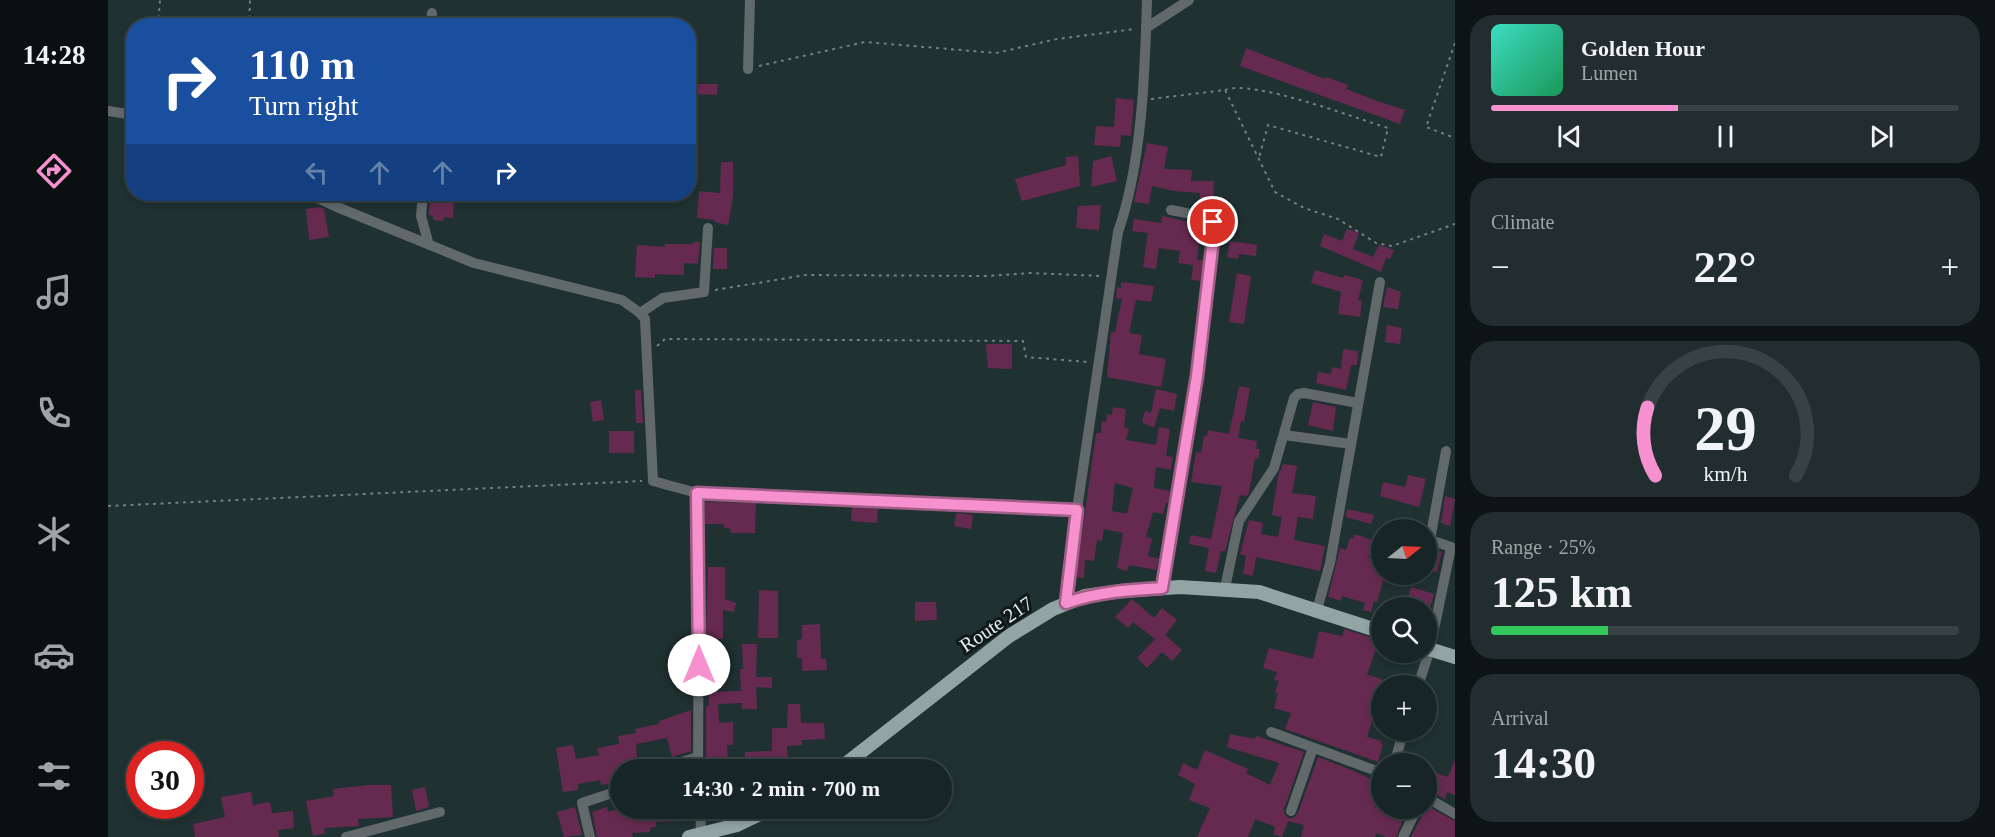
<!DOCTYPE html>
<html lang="en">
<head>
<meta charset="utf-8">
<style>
  body { margin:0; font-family:Georgia,serif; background:#212d2e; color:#f1f3f6; height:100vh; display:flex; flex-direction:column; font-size:22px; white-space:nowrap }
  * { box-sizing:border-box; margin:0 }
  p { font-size:20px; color:#9fa5a7 }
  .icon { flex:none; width:33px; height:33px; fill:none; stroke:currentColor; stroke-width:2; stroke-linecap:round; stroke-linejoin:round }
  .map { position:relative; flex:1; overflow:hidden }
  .drawer { display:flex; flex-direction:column; gap:15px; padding:15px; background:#0d1415; width:540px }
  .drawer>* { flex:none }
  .guide { position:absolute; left:18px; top:18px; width:570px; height:183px; border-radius:24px; box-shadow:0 3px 9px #0003,0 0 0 2px #364243; background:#1a4fa0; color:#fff; overflow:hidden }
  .needle { width:39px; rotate:72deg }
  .fabs { position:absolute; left:1263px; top:519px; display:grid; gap:12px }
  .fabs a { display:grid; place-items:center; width:66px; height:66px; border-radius:50%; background:#182526; box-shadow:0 3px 9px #0003,0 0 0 2px #364243; font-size:30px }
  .speed { position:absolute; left:18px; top:741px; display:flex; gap:12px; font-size:30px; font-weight:700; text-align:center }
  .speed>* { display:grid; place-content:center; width:78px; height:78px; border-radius:50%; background:#182526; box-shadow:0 3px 9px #0003,0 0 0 2px #364243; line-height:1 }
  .speed .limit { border:9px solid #d22; background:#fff; color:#111 }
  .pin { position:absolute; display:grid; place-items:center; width:51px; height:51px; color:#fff; margin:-26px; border:3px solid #fff; border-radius:50%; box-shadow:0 2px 6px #0007 }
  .me { position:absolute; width:66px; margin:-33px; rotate:0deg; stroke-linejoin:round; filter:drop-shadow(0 0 4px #0008) }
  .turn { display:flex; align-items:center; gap:21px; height:126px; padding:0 24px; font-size:27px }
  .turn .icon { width:78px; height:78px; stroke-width:2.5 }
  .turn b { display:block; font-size:42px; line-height:51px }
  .lanes { display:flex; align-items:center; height:57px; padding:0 24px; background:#0003; justify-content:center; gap:30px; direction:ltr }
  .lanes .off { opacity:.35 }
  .big { font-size:45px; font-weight:700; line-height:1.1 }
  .drawer .tile { flex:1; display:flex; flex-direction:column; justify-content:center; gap:9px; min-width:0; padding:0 21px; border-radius:24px; background:#212d2e }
  .drawer .dial { align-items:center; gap:0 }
  .dial svg { height:156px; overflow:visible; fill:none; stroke:#364243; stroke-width:7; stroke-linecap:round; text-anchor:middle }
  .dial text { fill:#f1f3f6; stroke:none }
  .song { display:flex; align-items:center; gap:18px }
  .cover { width:72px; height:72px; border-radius:9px; background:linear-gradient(135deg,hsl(170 70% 55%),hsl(150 70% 35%)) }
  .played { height:6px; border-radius:3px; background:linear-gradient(90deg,#f790ce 40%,#364243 40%) }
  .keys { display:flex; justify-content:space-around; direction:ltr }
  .heat { display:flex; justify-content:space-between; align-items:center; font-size:33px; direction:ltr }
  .charge { height:9px; border-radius:4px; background:linear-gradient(90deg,#34c759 25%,#364243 0) }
  .trip { position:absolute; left:502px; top:759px; width:342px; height:60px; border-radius:30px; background:#182526; box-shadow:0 3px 9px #0003,0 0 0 2px #364243; font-weight:700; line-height:60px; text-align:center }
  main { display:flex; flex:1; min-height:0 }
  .tab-bar { display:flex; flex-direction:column; width:108px; justify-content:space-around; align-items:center; background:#0a0f0f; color:#9fa5a7 }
  .tab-bar .icon { width:42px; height:42px }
  .tab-bar .on { color:#f790ce }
  .tab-bar b { font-size:27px; color:#f1f3f6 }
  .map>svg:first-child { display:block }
  .building { fill:#662a50; fill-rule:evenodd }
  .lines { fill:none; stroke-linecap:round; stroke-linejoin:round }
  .path { stroke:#717f80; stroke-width:2; stroke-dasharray:3 4.5; stroke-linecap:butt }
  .minor { stroke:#61696a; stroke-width:10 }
  .major { stroke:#93a4a5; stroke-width:14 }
  .route-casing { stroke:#a15e86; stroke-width:15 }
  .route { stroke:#f790ce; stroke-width:10 }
  .labels { text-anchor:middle; stroke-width:6; stroke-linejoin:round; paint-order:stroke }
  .street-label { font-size:20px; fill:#e7f2f2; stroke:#101818 }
</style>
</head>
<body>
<main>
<nav class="tab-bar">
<b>14:28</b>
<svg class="icon on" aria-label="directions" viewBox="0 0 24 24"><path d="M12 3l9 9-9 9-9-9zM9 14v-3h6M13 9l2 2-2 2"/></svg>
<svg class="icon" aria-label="music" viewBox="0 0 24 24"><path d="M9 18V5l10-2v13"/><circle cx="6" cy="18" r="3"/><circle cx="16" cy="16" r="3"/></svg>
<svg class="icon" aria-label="phone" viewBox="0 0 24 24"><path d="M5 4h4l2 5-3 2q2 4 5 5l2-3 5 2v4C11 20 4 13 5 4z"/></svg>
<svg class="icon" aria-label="climate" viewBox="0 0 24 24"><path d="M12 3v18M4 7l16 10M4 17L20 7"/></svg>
<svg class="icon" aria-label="car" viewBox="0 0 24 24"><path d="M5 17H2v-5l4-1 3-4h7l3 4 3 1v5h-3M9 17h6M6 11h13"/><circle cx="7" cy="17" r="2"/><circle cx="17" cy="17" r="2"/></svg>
<svg class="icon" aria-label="filters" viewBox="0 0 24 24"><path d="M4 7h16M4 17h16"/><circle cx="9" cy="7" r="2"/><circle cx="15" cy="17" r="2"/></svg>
</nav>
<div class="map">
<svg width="1347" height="837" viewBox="0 0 1347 837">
  <rect width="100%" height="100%" fill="#203132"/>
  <!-- building -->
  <g class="building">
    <polygon points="1138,48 1217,79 1218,77 1240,85 1238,89 1269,101 1297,110 1292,124 1132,66"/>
    <polygon points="585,84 610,84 609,95 585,94"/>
    <polygon points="1008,98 1026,100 1023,136 1013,135 1012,147 986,145 988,126 1006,127"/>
    <polygon points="1039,143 1060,147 1056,169 1084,170 1083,181 1106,181 1105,199 1092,198 1092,193 1066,191 1044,186 1041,204 1026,202"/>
    <polygon points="970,156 972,186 914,201 907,179 958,165 958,157"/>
    <polygon points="1003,156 1009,181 983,187 985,161"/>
    <polygon points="613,162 625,162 625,196 620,225 606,222 607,220 589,218 591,191 612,193"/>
    <polygon points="322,198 346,200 345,218 336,217 335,221 325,220 325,216 321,215"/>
    <polygon points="993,205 991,230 968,228 970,206"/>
    <polygon points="211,207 216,209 221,237 201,240 198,209"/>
    <polygon points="1054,216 1098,226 1098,238 1092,237 1089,260 1095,260 1093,281 1083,280 1085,265 1070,263 1072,251 1051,248 1048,269 1035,267 1040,233 1024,231 1026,219 1053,223"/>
    <polygon points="1239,229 1251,233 1245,249 1265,257 1271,245 1286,250 1282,259 1278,258 1273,272 1212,246 1216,234 1234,241"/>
    <polygon points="1122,241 1149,245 1148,256 1131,254 1130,259 1119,257"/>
    <polygon points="585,242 592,242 590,264 576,263 576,275 547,274 547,278 527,277 529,245 557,247 557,244 585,244"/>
    <polygon points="606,248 619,248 619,269 605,269"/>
    <polygon points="1207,270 1235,278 1236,275 1255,280 1250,300 1254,301 1252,317 1230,314 1233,292 1203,283"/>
    <polygon points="1129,273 1143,276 1136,324 1121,322"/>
    <polygon points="1013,282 1046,286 1043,302 1028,300 1021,333 1034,335 1031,354 1058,359 1053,387 999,377 1003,332 1007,332 1014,299 1008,298 1009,287 1013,288"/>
    <polygon points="1279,287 1293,292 1290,309 1275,307"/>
    <polygon points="1279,325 1294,328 1292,344 1277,342"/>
    <polygon points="878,344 904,344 904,369 880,368"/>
    <polygon points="1235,349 1250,351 1249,365 1243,365 1238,390 1208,383 1210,372 1223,374 1224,367 1233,369"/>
    <polygon points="1131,386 1142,388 1136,422 1133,421 1130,438 1149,441 1148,449 1152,449 1150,459 1147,458 1141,493 1139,496 1132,495 1117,551 1113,551 1108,573 1097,571 1101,548 1081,544 1083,535 1103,539 1114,486 1083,482 1088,452 1093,453 1096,436 1099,436 1100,430 1121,434"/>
    <polygon points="1048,389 1069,394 1066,411 1052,408 1046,428 1034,422 1037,411 1043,413"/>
    <polygon points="527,390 533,390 535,423 528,423"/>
    <polygon points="493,400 496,420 485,422 482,402"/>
    <polygon points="1205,402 1228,407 1225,431 1200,425"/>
    <path d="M1005,407L1018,409L1016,427L1021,429L1018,440L1048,445L1051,427L1062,429L1058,456L1065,457L1063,470L1048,467L1046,488L1062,491L1060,503H1058L1055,514L1045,512L1038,537L1044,538L1040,556L1051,559L1048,570L1021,565L1019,571L1009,568L1015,533L996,529L994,541L989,540L986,561L977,560L976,578L968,577L988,433H993L994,421L998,422L999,414L1004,415ZM1007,483L1025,488L1019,514L1004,511Z"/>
    <rect x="501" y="431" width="25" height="22"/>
    <polygon points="1175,464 1189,466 1184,493 1208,496 1205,519 1190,517 1186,540 1217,546 1212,571 1148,557 1145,576 1135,574 1138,556 1132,554 1141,520 1155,523 1153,534 1170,537 1174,517 1164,515 1170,476"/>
    <polygon points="1300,475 1318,479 1311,507 1272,496 1275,482 1297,487"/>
    <polygon points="1337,496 1347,499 1342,526 1333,523"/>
    <polygon points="597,502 648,503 647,533 623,533 622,528 616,528 616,524 597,524"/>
    <polygon points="744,507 770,509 769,523 743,521"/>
    <polygon points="1239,509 1266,515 1263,524 1238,517"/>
    <polygon points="848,513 865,515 863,529 846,526"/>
    <polygon points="1247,534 1266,541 1260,558 1272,562 1274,574 1277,574 1269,602 1266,601 1263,612 1255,610 1257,603 1234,596 1233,601 1220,597 1232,548 1238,550 1242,538 1245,539"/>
    <polygon points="1318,546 1334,552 1329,572 1318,570"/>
    <polygon points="600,567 617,567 617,599 628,603 626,612 615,610 615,639 598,639"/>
    <polygon points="1303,587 1326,594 1322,608 1297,608"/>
    <polygon points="651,590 670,591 670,638 650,638"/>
    <polygon points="1024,599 1046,618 1054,608 1069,620 1057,635 1074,650 1064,661 1054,652 1039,668 1029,658 1047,639 1025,622 1020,628 1007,617"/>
    <polygon points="807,602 828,602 829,620 807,621"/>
    <polygon points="712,624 713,659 718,659 719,670 694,671 694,658 689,658 689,640 694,639 694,625"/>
    <polygon points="1236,629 1271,640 1259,675 1274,679 1274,714 1267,712 1259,737 1274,741 1273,744 1275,745 1270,762 1177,729 1183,713 1166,708 1170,693 1167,692 1171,681 1166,680 1169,672 1155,668 1161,648 1205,659 1211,631 1234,636"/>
    <polygon points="634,644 649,644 648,677 664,677 664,688 648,687 649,709 634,709 634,703 610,704 611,723 625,722 625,745 619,745 620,770 598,770 598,706 601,706 600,692 633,691 632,669 635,669"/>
    <polygon points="680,704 692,704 693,723 716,723 717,739 694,740 694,745 679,746 680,770 637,770 637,752 664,751 664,728 679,728"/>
    <polygon points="583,710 583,751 564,757 559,738 528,744 530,770 513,770 513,782 493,785 492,780 470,784 470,790 455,792 448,748 465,745 468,759 491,755 489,748 511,744 510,736 528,733 527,729 551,724 551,721"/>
    <polygon points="1122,734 1147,739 1148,736 1196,752 1176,809 1176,813 1180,818 1185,818 1190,813 1210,757 1246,771 1266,781 1267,779 1274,782 1274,796 1267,808 1300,808 1288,837 1278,837 1268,833 1267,837 1193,837 1196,825 1180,821 1174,837 1165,834 1167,827 1147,819 1140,837 1089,837 1102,808 1081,800 1087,784 1070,775 1075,763 1089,770 1097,750 1140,769 1138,773 1162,785 1171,763 1119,747"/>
    <polygon points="1347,760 1347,795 1339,792 1337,799 1328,794 1330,788 1318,783 1318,769 1340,777"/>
    <polygon points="261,785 283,785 285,817 250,819 251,826 216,828 217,833 205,836 198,801 226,796 225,789"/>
    <polygon points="317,787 321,807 308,811 304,790"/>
    <polygon points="143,792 145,805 162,802 164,813 185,811 186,828 170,830 171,837 87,837 85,824 117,817 113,797"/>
    <polygon points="1319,806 1347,821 1347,837 1303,837"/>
    <polygon points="467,807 474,835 456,837 449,812"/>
    <polygon points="499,807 500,812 512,808 571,808 573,821 548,822 548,827 542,828 542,832 524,833 525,837 489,837 484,812"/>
  </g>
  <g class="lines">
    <!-- path -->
    <g class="path">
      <polyline points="50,26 52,0"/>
      <polyline points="141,26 142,0"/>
      <polyline points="1347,43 1318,127 1347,138"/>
      <polyline points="651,66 757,42 888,53 949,39 1027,29"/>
      <path d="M1117,90C1144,79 1247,118 1280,128L1273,157L1160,125L1151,158"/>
      <polyline points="1043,99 1117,90 1167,192 1196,208 1230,219 1268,243 1284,246 1347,224"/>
      <polyline points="607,290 698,275 881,276 922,273 993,276"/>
      <polyline points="549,346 557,339 915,341 918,357 980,362"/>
      <polyline points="0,506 534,481"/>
    </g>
    <!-- minor -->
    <g class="minor">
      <polyline points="323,26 324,13"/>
      <polyline points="1038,28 1081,0"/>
      <polyline points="640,69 642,0"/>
      <polyline points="0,111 26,115"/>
      <polyline points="201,194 229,207 366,263 514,300 532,313 537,319 545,481 589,493 969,510"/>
      <polyline points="315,194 313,216 321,245"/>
      <polyline points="532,313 555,298 596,292 600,228"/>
      <polyline points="1176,435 1243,444"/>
      <polyline points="589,493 591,571 590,770"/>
      <polyline points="1054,588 1089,376 1106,231 1105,222 1098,217 1063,210"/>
      <polyline points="1117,588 1131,521 1166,468 1186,398 1190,394 1196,393 1250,403"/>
      <path d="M958,603L963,550L1010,232C1034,164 1037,72 1039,0"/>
      <polyline points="1209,610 1222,563 1272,282"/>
      <polyline points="1310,686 1322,649 1343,547 1322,540 1338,451"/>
      <polyline points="1163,732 1274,773"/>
      <polyline points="1286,764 1296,730"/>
      <polyline points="546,770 590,757"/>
      <polyline points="1318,797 1347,814"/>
      <polyline points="592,808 593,834"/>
      <polyline points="1183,811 1205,748"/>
      <polyline points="238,837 332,812"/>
      <polyline points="482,837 474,803 513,790"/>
      <polyline points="1295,837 1309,808"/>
    </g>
    <!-- major -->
    <g class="major">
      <polyline points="1318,648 1347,657"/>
      <polyline points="730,770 901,636 945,609 977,596 1014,591 1072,587 1151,592 1274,632"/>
      <polyline points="581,837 629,825 664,808"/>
    </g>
  </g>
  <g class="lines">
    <defs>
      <path id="route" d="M591,665L589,493L969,510L958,603C989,592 1021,590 1054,588L1089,376L1106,231L1105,222"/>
    </defs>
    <!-- route casing -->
    <use href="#route" class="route-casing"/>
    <!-- route -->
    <use href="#route" class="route"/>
  </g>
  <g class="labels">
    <!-- street labels -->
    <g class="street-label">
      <text transform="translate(888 624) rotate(-34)" y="7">Route 217</text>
    </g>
  </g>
</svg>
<div class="fabs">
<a><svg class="needle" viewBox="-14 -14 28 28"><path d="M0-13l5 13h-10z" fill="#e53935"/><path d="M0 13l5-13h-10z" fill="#9fa5a7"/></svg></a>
<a><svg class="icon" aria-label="search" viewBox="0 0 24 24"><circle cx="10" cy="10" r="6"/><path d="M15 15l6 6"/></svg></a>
<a>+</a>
<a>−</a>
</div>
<div class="speed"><div class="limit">30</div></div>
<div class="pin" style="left:1105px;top:222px;background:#d93025"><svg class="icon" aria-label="arrive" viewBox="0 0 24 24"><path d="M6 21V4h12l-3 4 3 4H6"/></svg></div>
<svg class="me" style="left:591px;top:665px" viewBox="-20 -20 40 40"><circle r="19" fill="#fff"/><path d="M0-13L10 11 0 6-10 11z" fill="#f790ce"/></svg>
<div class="trip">14:30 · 2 min · 700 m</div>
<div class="guide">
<div class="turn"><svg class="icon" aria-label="right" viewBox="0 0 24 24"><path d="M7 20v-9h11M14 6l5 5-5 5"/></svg><div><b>110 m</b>Turn right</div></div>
<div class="lanes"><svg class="icon off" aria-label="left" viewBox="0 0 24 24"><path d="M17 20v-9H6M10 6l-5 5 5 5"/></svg><svg class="icon off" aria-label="ahead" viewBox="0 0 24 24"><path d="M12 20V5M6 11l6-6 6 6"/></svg><svg class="icon off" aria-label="ahead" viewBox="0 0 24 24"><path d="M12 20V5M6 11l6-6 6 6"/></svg><svg class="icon" aria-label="right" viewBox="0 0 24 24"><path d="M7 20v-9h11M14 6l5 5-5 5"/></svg></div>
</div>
</div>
<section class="drawer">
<div class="tile">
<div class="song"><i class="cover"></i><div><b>Golden Hour</b><p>Lumen</p></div></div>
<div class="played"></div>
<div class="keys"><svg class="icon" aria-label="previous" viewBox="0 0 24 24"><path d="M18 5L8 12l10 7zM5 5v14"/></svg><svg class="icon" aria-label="pause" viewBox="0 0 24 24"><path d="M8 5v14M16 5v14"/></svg><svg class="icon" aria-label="next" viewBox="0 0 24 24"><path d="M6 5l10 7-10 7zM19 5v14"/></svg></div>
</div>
<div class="tile"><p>Climate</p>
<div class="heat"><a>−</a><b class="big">22°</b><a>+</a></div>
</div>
<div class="tile dial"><svg viewBox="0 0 100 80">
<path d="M14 69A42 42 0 1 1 86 69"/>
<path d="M14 69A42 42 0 0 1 10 34" stroke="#f790ce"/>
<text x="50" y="56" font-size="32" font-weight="700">29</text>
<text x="50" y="72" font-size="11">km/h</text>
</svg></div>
<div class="tile"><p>Range · 25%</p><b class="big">125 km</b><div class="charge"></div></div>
<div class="tile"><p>Arrival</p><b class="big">14:30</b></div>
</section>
</main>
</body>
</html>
